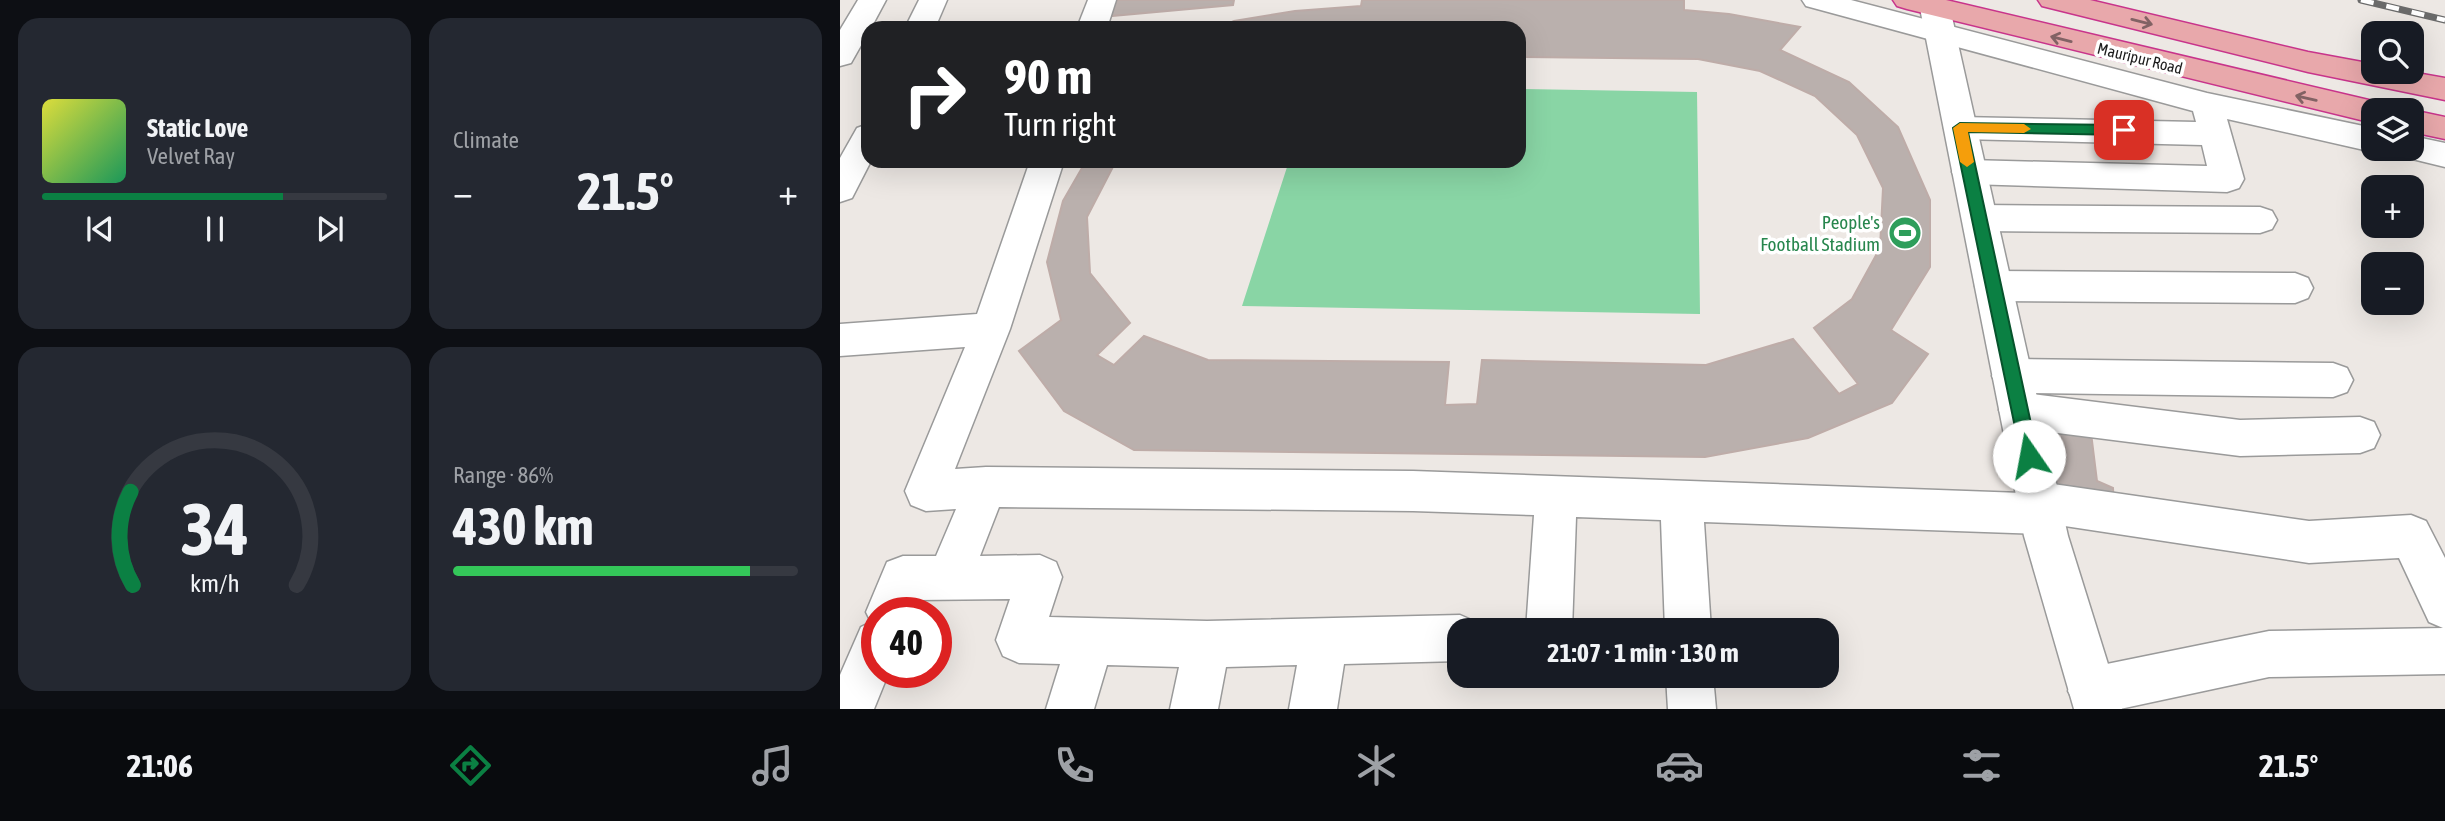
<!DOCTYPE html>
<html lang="en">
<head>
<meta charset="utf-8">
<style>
  body { margin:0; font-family:"Asap Condensed",sans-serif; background:#242831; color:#f1f3f6; height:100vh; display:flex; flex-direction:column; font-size:26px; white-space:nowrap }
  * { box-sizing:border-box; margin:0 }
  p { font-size:23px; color:#9ea1a6 }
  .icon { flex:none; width:38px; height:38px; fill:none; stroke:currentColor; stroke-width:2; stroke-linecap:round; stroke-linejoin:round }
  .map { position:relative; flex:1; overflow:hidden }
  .drawer { display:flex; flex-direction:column; gap:18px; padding:18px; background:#0d0f14; width:840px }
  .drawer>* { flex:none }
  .guide { position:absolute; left:21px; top:21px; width:665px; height:147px; border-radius:21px; box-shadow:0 7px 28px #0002; background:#202124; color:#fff; overflow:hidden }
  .tools { position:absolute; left:1521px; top:21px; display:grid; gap:14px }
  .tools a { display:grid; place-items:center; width:63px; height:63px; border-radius:14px; background:#171b24; box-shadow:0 7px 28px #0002; font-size:35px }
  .speed { position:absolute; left:21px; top:597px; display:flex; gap:14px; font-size:35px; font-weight:700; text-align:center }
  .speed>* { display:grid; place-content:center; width:91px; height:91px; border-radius:50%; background:#171b24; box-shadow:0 7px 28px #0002; line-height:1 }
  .speed .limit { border:10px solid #d22; background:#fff; color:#111 }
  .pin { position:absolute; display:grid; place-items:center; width:60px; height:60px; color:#fff; margin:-30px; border-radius:14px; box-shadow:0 4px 10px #0006 }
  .me { position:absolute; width:77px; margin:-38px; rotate:348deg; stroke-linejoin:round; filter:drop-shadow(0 0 5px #0008) }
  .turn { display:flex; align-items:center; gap:24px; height:147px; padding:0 28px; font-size:32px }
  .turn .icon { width:91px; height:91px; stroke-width:2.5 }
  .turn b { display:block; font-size:49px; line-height:60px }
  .big { font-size:52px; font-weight:700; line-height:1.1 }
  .drawer .card { flex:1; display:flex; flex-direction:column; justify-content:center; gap:10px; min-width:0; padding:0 24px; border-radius:21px; background:#242831 }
  .drawer .dial { align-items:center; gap:0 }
  .dial svg { height:182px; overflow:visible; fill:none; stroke:#363941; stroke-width:7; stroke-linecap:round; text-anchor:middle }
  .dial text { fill:#f1f3f6; stroke:none }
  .song { display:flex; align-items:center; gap:21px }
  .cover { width:84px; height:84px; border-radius:10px; background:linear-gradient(135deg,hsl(60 70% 55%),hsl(150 70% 35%)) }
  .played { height:7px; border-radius:4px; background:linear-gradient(90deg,#0b8043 70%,#363941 70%) }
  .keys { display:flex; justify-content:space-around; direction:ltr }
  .heat { display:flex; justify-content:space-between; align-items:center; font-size:38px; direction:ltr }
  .charge { height:10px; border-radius:5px; background:linear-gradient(90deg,#34c759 86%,#363941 0) }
  .drawer .tiles { flex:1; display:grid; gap:18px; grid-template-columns:repeat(2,1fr) }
  .trip { position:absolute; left:607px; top:618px; width:392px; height:70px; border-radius:21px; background:#171b24; box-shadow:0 7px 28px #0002; font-weight:700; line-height:70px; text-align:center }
  .tab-bar { display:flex; height:112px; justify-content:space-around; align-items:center; background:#090b0e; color:#9ea1a6 }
  .tab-bar .icon { width:49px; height:49px }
  .tab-bar .current { color:#0b8043 }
  .tab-bar b { font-size:32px; color:#f1f3f6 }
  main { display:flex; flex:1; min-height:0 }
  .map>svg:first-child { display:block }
  .pitch { fill:#89d5a5 }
  .building { fill:#bab0ad; stroke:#beaca8; stroke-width:2 }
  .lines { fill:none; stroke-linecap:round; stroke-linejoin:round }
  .minor-casing { stroke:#9a9a9a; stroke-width:3 }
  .tertiary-casing { stroke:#9a9a9a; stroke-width:3 }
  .trunk-casing { stroke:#c8348b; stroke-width:3 }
  .minor { fill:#fff; fill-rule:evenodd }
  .tertiary { fill:#fff; fill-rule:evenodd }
  .trunk { fill:#e8a8ab; fill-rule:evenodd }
  .rail-casing { stroke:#6b6b6b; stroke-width:7 }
  .rail { stroke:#fff; stroke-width:4.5; stroke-dasharray:13; stroke-linecap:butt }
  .oneway { stroke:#826264 }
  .route { fill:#0b8043; stroke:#07532c; stroke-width:2 }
  .slow { fill:#f59e0b }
  .labels { text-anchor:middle; stroke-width:7; stroke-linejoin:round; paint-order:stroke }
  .far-street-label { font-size:16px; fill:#1d1d1d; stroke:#fff }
  .leisure-label { font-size:19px; fill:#27864d; stroke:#fff; text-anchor:end }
</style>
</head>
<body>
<main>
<section class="drawer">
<div class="tiles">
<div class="card">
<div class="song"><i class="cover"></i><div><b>Static Love</b><p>Velvet Ray</p></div></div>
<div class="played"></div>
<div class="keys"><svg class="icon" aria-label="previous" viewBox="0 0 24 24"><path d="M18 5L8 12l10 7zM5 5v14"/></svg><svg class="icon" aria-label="pause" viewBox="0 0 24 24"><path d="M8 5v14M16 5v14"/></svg><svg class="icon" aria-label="next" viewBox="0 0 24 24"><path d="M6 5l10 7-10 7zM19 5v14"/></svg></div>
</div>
<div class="card"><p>Climate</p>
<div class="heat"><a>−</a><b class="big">21.5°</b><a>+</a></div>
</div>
<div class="card dial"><svg viewBox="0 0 100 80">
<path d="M14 69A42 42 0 1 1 86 69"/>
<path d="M14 69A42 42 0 0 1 13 28" stroke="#0b8043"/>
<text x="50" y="56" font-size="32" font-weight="700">34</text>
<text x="50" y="72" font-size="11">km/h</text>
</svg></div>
<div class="card"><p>Range · 86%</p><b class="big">430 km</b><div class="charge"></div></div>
</div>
</section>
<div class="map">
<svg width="1605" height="709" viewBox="0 0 1605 709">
  <rect width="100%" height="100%" fill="#ede8e4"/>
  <!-- pitch -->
  <polygon class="pitch" points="679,89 857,92 860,314 402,306 449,161 679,161"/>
  <!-- building -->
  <g class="building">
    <polygon points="277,0 394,0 393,5 271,16"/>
    <polygon points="522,0 844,0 844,10 889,14 960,27 940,50 1009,82 1058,127 1090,200 1090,267 1051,330 1088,354 1052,403 968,438 865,457 294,450 224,411 179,351 221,320 207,262 223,201 246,161 276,161 247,217 250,273 290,323 257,355 274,365 304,336 368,360 609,362 605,405 637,404 642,360 866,365 953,339 999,394 1018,384 974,328 1012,299 1040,248 1043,188 1017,135 975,96 920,71 858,59 679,57 679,28 378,28 394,21 455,11 521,6"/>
    <polygon points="1197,425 1251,433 1257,481 1273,488 1274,508 1208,495"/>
  </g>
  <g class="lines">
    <defs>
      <g id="minor">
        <polygon points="18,0 46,0 31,28 28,28 28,33 11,63 0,66 0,30"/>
        <polygon points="79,0 107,0 95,28 65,28"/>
        <polygon points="248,0 276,0 267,28 237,28"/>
        <polygon points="962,0 1011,0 1367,93 1533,128 1533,149 1543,149 1533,152 1387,119 1404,179 1399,188 1387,192 1129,184 1117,181 1112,172 1117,163 1129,160 1367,166 1362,145 1120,139 1109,136 1104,128 1109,120 1120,117 1356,122 1353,111 966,6"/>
        <polygon points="28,124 28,161 31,161 12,198 0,202 0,158 17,128"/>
        <polygon points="1572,136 1605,143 1605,167 1560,156 1556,149 1572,149"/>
        <polygon points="190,161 224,161 170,329 115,469 146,467 573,471 1182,493 1184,488 1199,482 1469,521 1571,515 1586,521 1605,558 1605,674 1429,677 1280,709 1238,709 1228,691 1235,674 1252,667 1429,631 1603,628 1589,622 1559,558 1469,563 1218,525 1216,528 1201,534 864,522 871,630 825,630 821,520 736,517 732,630 686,630 694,515 573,511 159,507 140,556 200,555 216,562 222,577 209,617 367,621 620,615 636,622 640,630 620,630 620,661 504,664 497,709 449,709 457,665 386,667 378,709 330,709 339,667 267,665 254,709 206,709 220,664 179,663 163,656 156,640 170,599 77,600 72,612 37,612 37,672 49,672 34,709 0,709 0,675 21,627 31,622 26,612 47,562 63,556 96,556 116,509 86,511 71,505 65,491 125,347 0,356 0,324 137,314"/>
        <polygon points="1139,205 1420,207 1432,211 1437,220 1432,229 1420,233 1139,231 1127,227 1122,218 1127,209"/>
        <polygon points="1153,271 1455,273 1468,278 1473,288 1468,298 1455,303 1153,301 1140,296 1135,286 1140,276"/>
        <polygon points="1172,359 1493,363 1507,368 1513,380 1507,392 1493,397 1184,393 1400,420 1520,417 1534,422 1540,435 1534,448 1520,453 1400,456 1179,428 1165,422 1159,410 1165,398 1178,393 1158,388 1152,376 1158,364"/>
        <polygon points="826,676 873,676 876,709 828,709"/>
      </g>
      <polygon id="tertiary" points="1100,0 1105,1 1110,8 1228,536 1282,709 1234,709 1184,536 1080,8 1085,1"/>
      <g id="trunk">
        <polygon points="1053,0 1106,0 1533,101 1544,104 1548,110 1533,110 1533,123 1067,9 1057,6"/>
        <polygon points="1198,0 1250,0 1468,52 1533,64 1533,72 1571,72 1605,78 1605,100 1468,72 1202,6"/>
        <polygon points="1570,110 1572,110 1605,117 1605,139 1572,132"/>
      </g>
    </defs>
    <!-- minor casing -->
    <use href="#minor" class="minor-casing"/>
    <!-- tertiary casing -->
    <use href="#tertiary" class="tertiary-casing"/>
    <!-- trunk casing -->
    <use href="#trunk" class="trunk-casing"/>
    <!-- minor -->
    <use href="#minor" class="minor"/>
    <!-- tertiary -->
    <use href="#tertiary" class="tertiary"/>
    <!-- trunk -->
    <use href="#trunk" class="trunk"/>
    <defs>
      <polyline id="rail" points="1521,0 1605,20"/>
    </defs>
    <!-- rail casing -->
    <use href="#rail" class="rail-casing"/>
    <!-- rail -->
    <use href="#rail" class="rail"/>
  </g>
  <!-- one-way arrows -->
  <defs><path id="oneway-shaft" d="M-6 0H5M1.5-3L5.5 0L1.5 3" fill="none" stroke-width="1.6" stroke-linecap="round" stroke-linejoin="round" transform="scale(1.75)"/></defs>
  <g class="oneway">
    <use href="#oneway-shaft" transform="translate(1302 22) rotate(14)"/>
    <use href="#oneway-shaft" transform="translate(1221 39) rotate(-166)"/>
    <use href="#oneway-shaft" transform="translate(1466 98) rotate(-167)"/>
  </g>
  <!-- route -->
  <polygon class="route" points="1120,123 1284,125 1290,130 1284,135 1128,132 1198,456 1195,462 1189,464 1183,462 1181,456 1113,128"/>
  <!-- slow -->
  <polygon class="slow" points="1120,123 1184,124 1191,129 1184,133 1128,132 1134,162 1127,167 1120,162 1113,128"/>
  <!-- icons -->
  <defs>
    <symbol id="stadium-disc" viewBox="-11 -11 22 22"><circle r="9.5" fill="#2e9e5b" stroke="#fff"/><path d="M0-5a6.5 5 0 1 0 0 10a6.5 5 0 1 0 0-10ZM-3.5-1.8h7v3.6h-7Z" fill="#fff"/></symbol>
  </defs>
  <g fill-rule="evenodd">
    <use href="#stadium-disc" x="1046" y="214" width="38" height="38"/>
  </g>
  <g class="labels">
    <!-- far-street labels -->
    <g class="far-street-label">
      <text transform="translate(1300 58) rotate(14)" y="6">Mauripur Road</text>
    </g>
    <!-- leisure labels -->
    <g class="leisure-label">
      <text x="1040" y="229">People's<tspan x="1040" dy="22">Football Stadium</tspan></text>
    </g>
  </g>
</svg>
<div class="tools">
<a><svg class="icon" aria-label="search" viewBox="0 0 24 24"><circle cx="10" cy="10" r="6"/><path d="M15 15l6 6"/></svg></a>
<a><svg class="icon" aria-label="layers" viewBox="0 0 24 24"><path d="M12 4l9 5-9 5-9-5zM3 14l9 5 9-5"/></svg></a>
<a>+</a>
<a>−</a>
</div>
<div class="speed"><div class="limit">40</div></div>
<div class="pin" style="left:1284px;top:130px;background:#d93025"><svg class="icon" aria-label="arrive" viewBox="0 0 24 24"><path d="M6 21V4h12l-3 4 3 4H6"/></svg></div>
<svg class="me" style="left:1189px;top:456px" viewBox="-20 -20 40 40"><circle r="19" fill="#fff"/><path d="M0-13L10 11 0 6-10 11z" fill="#0b8043"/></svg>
<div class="trip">21:07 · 1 min · 130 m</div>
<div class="guide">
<div class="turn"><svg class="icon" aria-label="right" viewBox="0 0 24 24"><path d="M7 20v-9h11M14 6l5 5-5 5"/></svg><div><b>90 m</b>Turn right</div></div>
</div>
</div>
</main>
<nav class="tab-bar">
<b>21:06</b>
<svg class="icon current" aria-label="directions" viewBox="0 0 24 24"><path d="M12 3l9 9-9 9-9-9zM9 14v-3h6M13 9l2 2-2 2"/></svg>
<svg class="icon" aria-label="music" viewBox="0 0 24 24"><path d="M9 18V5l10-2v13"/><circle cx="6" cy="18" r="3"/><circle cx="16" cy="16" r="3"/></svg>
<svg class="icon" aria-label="phone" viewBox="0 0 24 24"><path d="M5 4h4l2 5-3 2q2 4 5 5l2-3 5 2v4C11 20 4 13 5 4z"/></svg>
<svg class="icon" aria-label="climate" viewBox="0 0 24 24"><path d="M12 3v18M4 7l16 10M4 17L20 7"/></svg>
<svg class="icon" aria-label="car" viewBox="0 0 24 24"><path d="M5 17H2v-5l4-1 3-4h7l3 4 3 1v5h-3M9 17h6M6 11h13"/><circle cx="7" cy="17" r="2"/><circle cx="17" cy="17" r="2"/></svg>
<svg class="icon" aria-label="filters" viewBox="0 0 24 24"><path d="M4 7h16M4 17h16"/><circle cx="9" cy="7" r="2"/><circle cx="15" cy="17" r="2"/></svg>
<b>21.5°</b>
</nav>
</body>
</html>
